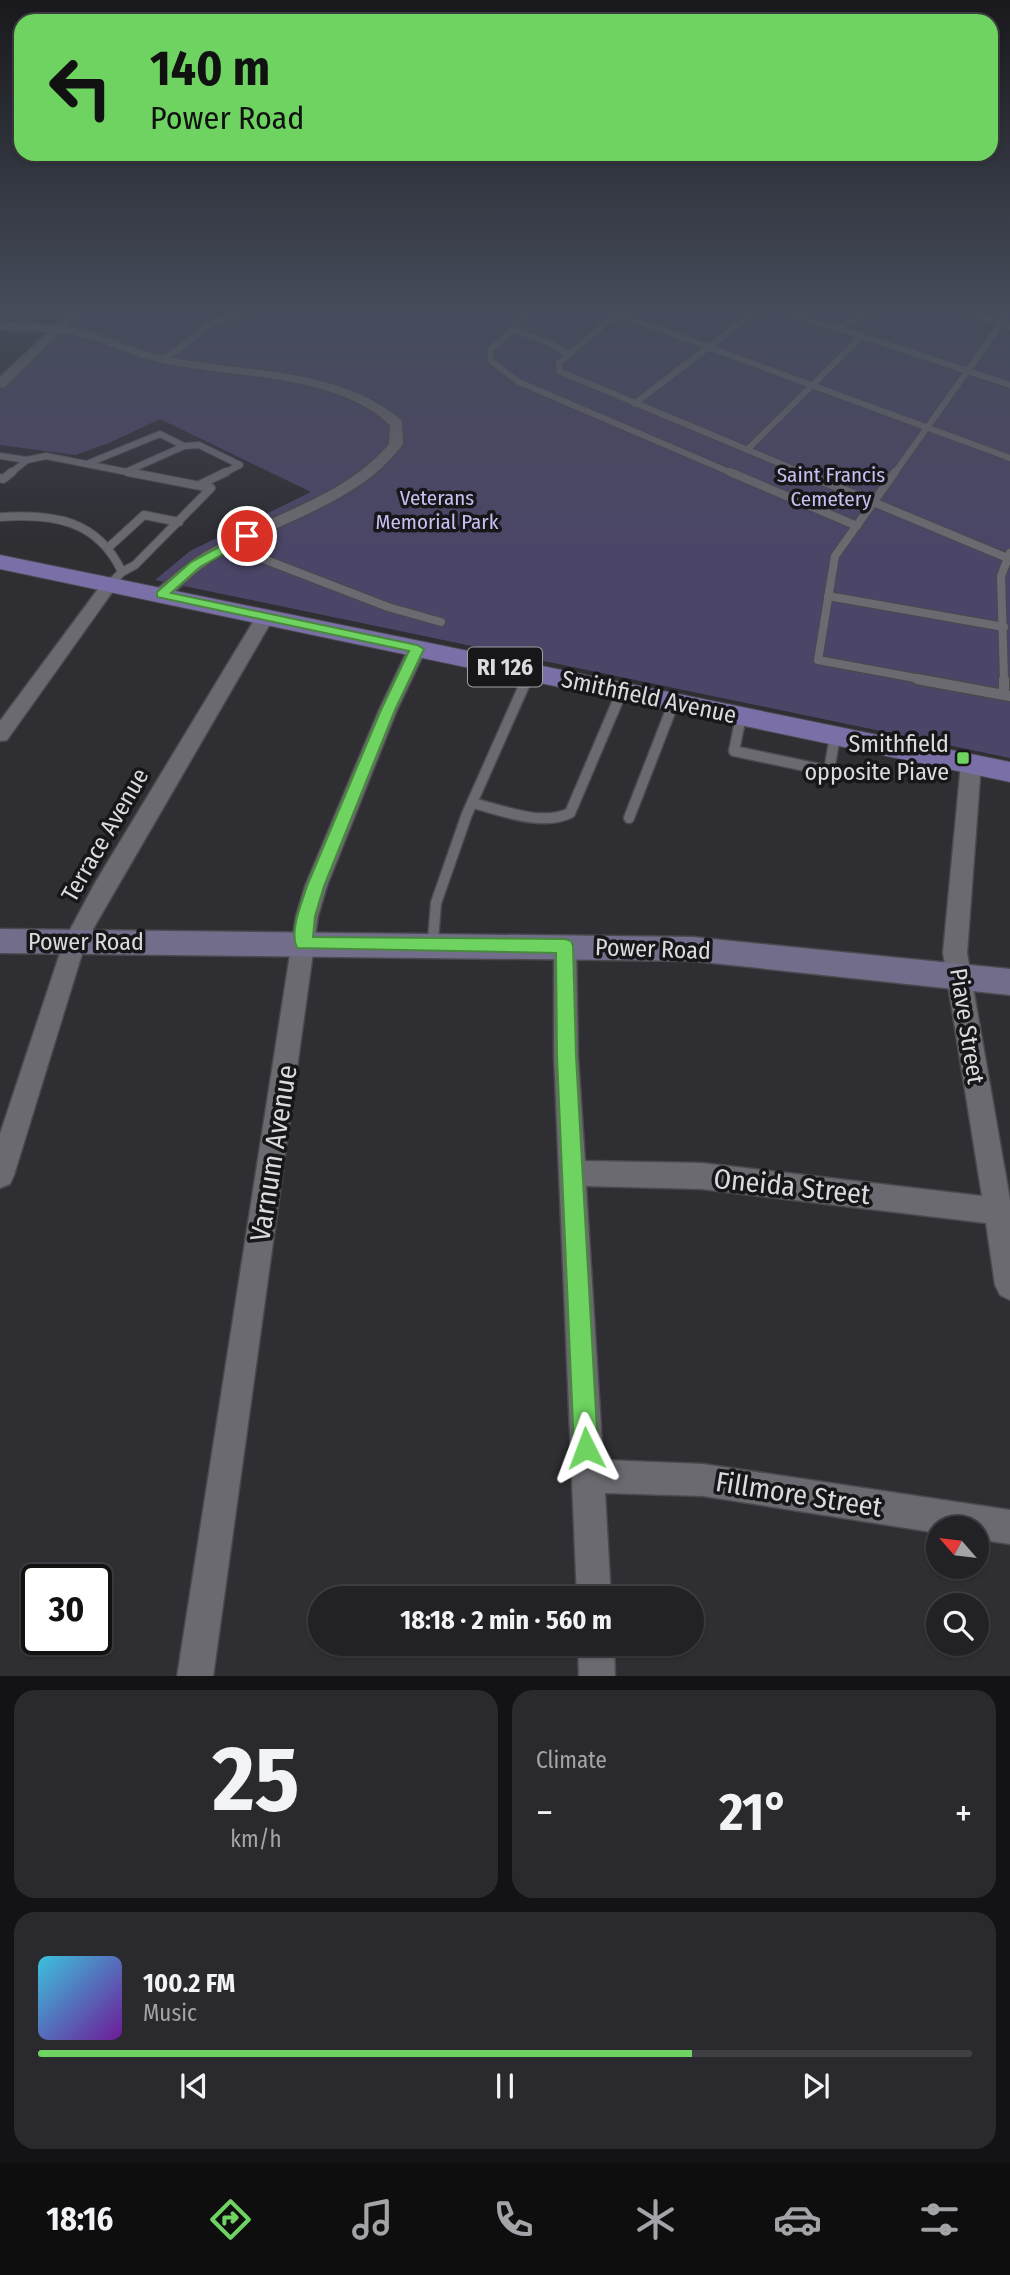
<!DOCTYPE html>
<html lang="en">
<head>
<meta charset="utf-8">
<style>
  body { margin:0; font-family:"Fira Sans Condensed",sans-serif; background:#2a2a2e; color:#f1f3f6; height:100vh; display:flex; flex-direction:column; font-size:26px; white-space:nowrap }
  * { box-sizing:border-box; margin:0 }
  p { font-size:23px; color:#a2a4a7 }
  .icon { flex:none; width:38px; height:38px; fill:none; stroke:currentColor; stroke-width:2; stroke-linecap:round; stroke-linejoin:round }
  .map { position:relative; height:1676px; overflow:hidden }
  .panel { display:flex; flex-direction:column; gap:14px; padding:14px; background:#131315; flex:1 }
  .panel>* { flex:none }
  .banner { position:absolute; left:14px; top:14px; width:984px; height:147px; border-radius:21px; box-shadow:0 2px 5px #0004,0 0 0 2px #3f3f43; background:#6ed360; color:#111; overflow:hidden }
  .needle { width:46px; rotate:298deg }
  .tools { position:absolute; left:926px; top:1516px; display:grid; gap:14px }
  .tools a { display:grid; place-items:center; width:63px; height:63px; border-radius:50%; background:#222226; box-shadow:0 2px 5px #0004,0 0 0 2px #3f3f43; font-size:35px }
  .speed { position:absolute; left:21px; top:1564px; display:flex; gap:14px; font-size:35px; font-weight:700; text-align:center }
  .speed>* { display:grid; place-content:center; width:91px; height:91px; border-radius:50%; background:#222226; box-shadow:0 2px 5px #0004,0 0 0 2px #3f3f43; line-height:1 }
  .speed .limit { border:4px solid #111; border-radius:10px; background:#fff; color:#111 }
  .pin { position:absolute; display:grid; place-items:center; width:60px; height:60px; color:#fff; margin:-30px; border:4px solid #fff; border-radius:50%; box-shadow:0 2px 7px #0007 }
  .me { position:absolute; width:77px; margin:-38px; rotate:357deg; stroke-linejoin:round; filter:drop-shadow(0 0 5px #0008) }
  .turn { display:flex; align-items:center; gap:24px; height:147px; padding:0 21px; font-size:32px }
  .turn .icon { width:91px; height:91px; stroke-width:2.5 }
  .turn b { display:block; font-size:49px; line-height:60px }
  .big { font-size:52px; font-weight:700; line-height:1.1 }
  .panel .widget { flex:1; display:flex; flex-direction:column; justify-content:center; gap:10px; min-width:0; padding:0 24px; border-radius:21px; background:#2a2a2e }
  .panel .dial { align-items:center; gap:0 }
  .dial b { font-size:91px; line-height:1 }
  .song { display:flex; align-items:center; gap:21px }
  .cover { width:84px; height:84px; border-radius:10px; background:linear-gradient(135deg,hsl(190 70% 55%),hsl(280 70% 35%)) }
  .played { height:7px; border-radius:4px; background:linear-gradient(90deg,#6ed360 70%,#3f3f43 70%) }
  .keys { display:flex; justify-content:space-around; direction:ltr }
  .heat { display:flex; justify-content:space-between; align-items:center; font-size:38px; direction:ltr }
  .panel .tiles { flex:1; display:grid; gap:14px; grid-template-columns:1fr 1fr }
  .widget:last-child { grid-column:span 2 }
  .trip { position:absolute; left:308px; top:1586px; width:396px; height:70px; border-radius:35px; background:#222226; box-shadow:0 2px 5px #0004,0 0 0 2px #3f3f43; font-weight:700; line-height:70px; text-align:center }
  .tab-bar { display:flex; height:112px; justify-content:space-around; align-items:center; background:#0e0e0f; color:#a2a4a7 }
  .tab-bar .icon { width:49px; height:49px }
  .tab-bar .selected { color:#6ed360 }
  .tab-bar b { font-size:32px; color:#f1f3f6 }
  .map>svg:first-child { display:block }
  .green { fill:#4b4667 }
  .lines { fill:none; stroke-linecap:round; stroke-linejoin:round }
  .lane-far3-casing { stroke:#4a494d; stroke-width:8 }
  .lane-far2-casing { stroke:#4a494d; stroke-width:10 }
  .lane-far1-casing { stroke:#4a494d; stroke-width:13 }
  .lane-casing { stroke:#4a494d; stroke-width:16 }
  .street-casing { stroke:#4a494d; stroke-width:3 }
  .secondary-casing { stroke:#4a494d; stroke-width:3 }
  .primary-casing { stroke:#4a494d; stroke-width:2 }
  .lane-far3 { stroke:#6b6a70; stroke-width:6 }
  .lane-far2 { stroke:#6b6a70; stroke-width:8 }
  .lane-far1 { stroke:#6b6a70; stroke-width:10 }
  .lane { stroke:#6b6a70; stroke-width:13 }
  .street { fill:#6b6a70; fill-rule:evenodd }
  .secondary { fill:#736d8c; fill-rule:evenodd }
  .primary { fill:#7b6fa8; fill-rule:evenodd }
  .route { fill:#6ed360; stroke:#48893e; stroke-width:2 }
  .poi-dot { fill:#6ed360; stroke:#171618; stroke-width:2.5 }
  .labels { text-anchor:middle; stroke-width:7; stroke-linejoin:round; paint-order:stroke }
  .far-park-label { font-size:21px; fill:#c7c0f3; stroke:#171618 }
  .shield { fill:#171618; stroke:#a09fa3; stroke-width:2 }
  .shield-label { font-size:23px; font-weight:bold; fill:#dbdade }
  .street-label { font-size:24px; fill:#dbdade; stroke:#171618 }
  .poi-label { font-size:24px; fill:#dbdade; stroke:#171618; text-anchor:end }
  .near-street-label { font-size:28px; fill:#dbdade; stroke:#171618 }
</style>
</head>
<body>
<div class="map">
<svg width="1010" height="1677" viewBox="0 0 1010 1677">
  <rect width="100%" height="100%" fill="#2e2e33"/>
  <!-- green -->
  <polygon class="green" points="86,308 1010,308 1010,758 155,580 190,551 311,492 160,419 109,443 75,455 0,445 0,389"/>
  <g class="lines">
    <defs>
      <g id="lane-far3">
        <polyline points="529,308 513,330 490,350 491,361 519,382 734,474"/>
        <polyline points="624,308 562,360 559,363 559,371 805,474"/>
        <polyline points="775,308 1010,385"/>
        <polyline points="959,308 1010,327"/>
        <polyline points="618,314 1010,458"/>
        <polyline points="837,329 873,308"/>
        <polyline points="513,330 550,343 568,355"/>
        <polyline points="163,360 214,322 248,312"/>
        <polyline points="634,404 760,308"/>
        <polyline points="184,446 199,445 240,465 222,474"/>
        <polyline points="747,450 861,337"/>
        <polyline points="0,456 27,460 10,474"/>
        <polyline points="27,460 46,456 137,474"/>
        <polyline points="89,463 160,434 184,446 128,471"/>
        <polyline points="894,474 1001,324 1003,320 999,308"/>
      </g>
      <g id="lane-far2">
        <polyline points="730,472 857,526"/>
        <polyline points="801,472 1010,559"/>
        <polyline points="895,472 835,556 818,660 926,680"/>
        <polyline points="0,478 3,479 12,472"/>
        <polyline points="201,484 226,472"/>
        <path d="M0,517C53,513 98,520 122,572"/>
        <polyline points="227,545 388,607 441,622"/>
        <polyline points="109,547 144,515 179,522"/>
        <polyline points="110,584 122,572 135,565 211,488 128,472"/>
        <polyline points="828,596 1004,627"/>
        <polyline points="526,680 530,672"/>
        <polyline points="1004,680 1001,576 1010,553"/>
      </g>
      <g id="lane-far1">
        <polyline points="917,679 1010,696"/>
        <polyline points="1004,679 1004,695"/>
        <polyline points="741,716 734,751 829,771 835,736"/>
        <path d="M472,803C502,810 541,827 570,813L622,691"/>
        <polyline points="629,818 674,702"/>
        <polyline points="433,940 436,903 467,814 527,679"/>
      </g>
      <polyline id="lane" points="433,946 434,938"/>
      <g id="street">
        <path d="M73,308H85L67,327C101,332 131,349 164,356C240,373 341,366 402,421L403,444C361,502 281,521 222,555C201,567 184,583 167,599H155L153,595L155,591C172,576 190,560 210,549C268,515 345,497 389,444L390,425C333,372 231,379 159,362C125,354 95,337 60,333L5,387L0,388V377L48,332L0,330V322L55,325Z"/>
        <polygon points="110,579 118,584 7,740 0,741 0,721 104,581"/>
        <polygon points="265,612 274,617 86,941 14,1175 10,1184 0,1188 0,1134 64,941 95,883 256,617"/>
        <polygon points="417,644 426,649 397,710 327,886 318,916 213,1677 177,1677 296,916 305,886 379,710 408,649"/>
        <polygon points="971,757 978,759 981,764 967,953 1010,1200 1010,1300 1000,1295 995,1285 986,1223 702,1189 586,1186 603,1460 703,1464 1010,1510 1010,1544 976,1539 976,1528 938,1528 938,1533 703,1496 605,1493 611,1598 577,1598 554,1056 554,946 557,940 565,937 573,940 576,946 578,1056 585,1161 702,1163 982,1196 943,953 961,764 964,759"/>
        <polygon points="578,1643 614,1643 615,1677 579,1677"/>
      </g>
      <polygon id="secondary" points="0,929 693,937 1010,969 1010,995 693,961 0,953"/>
      <polygon id="primary" points="0,555 1010,762 1010,782 0,569"/>
    </defs>
    <!-- lane-far3 casing -->
    <use href="#lane-far3" class="lane-far3-casing"/>
    <!-- lane-far2 casing -->
    <use href="#lane-far2" class="lane-far2-casing"/>
    <!-- lane-far1 casing -->
    <use href="#lane-far1" class="lane-far1-casing"/>
    <!-- lane casing -->
    <use href="#lane" class="lane-casing"/>
    <!-- street casing -->
    <use href="#street" class="street-casing"/>
    <!-- secondary casing -->
    <use href="#secondary" class="secondary-casing"/>
    <!-- primary casing -->
    <use href="#primary" class="primary-casing"/>
    <!-- lane-far3 -->
    <use href="#lane-far3" class="lane-far3"/>
    <!-- lane-far2 -->
    <use href="#lane-far2" class="lane-far2"/>
    <!-- lane-far1 -->
    <use href="#lane-far1" class="lane-far1"/>
    <!-- lane -->
    <use href="#lane" class="lane"/>
    <!-- street -->
    <use href="#street" class="street"/>
    <!-- secondary -->
    <use href="#secondary" class="secondary"/>
    <!-- primary -->
    <use href="#primary" class="primary"/>
  </g>
  <!-- sky -->
  <linearGradient id="sky" x2="0" y2="1"><stop stop-color="#19191c"/><stop offset="0.57" stop-color="#464c5b"/><stop offset="1" stop-color="#464c5b" stop-opacity="0"/></linearGradient>
  <rect width="1010" height="543" fill="url(#sky)"/>
  <!-- route -->
  <path class="route" d="M247,532L253,536L251,538L200,567L171,593L417,645L424,649L395,710L324,886L315,916L313,937L565,939L571,941L573,946L576,1056L598,1448L594,1457L586,1461L577,1457L574,1448L557,1056L556,953L297,948C289,931 302,903 307,886L381,710L409,651L157,597V592L191,562Z"/>
  <!-- markers -->
  <rect class="poi-dot" x="956" y="751" width="14" height="14" rx="3.5"/>
  <g class="labels">
    <!-- far-park labels -->
    <g class="far-park-label">
      <text x="831" y="482">Saint Francis<tspan x="831" dy="24">Cemetery</tspan></text>
      <text x="437" y="505">Veterans<tspan x="437" dy="24">Memorial Park</tspan></text>
    </g>
    <!-- shield labels -->
    <rect class="shield" x="468" y="647.5" width="74" height="39" rx="5"/>
    <g class="shield-label">
      <text x="505" y="675">RI 126</text>
    </g>
    <!-- street labels -->
    <g class="street-label">
      <text transform="translate(649 697) rotate(12)" y="8">Smithfield Avenue</text>
      <text transform="translate(105 835) rotate(-60)" y="8">Terrace Avenue</text>
      <text x="86" y="950">Power Road</text>
      <text transform="translate(653 949) rotate(2)" y="8">Power Road</text>
      <text transform="translate(967 1026) rotate(81)" y="8">Piave Street</text>
    </g>
    <!-- poi labels -->
    <g class="poi-label">
      <text x="949" y="752">Smithfield<tspan x="949" dy="28">opposite Piave</tspan></text>
    </g>
    <!-- near-street labels -->
    <g class="near-street-label">
      <text transform="translate(273 1153) rotate(-81)" y="10">Varnum Avenue</text>
      <text transform="translate(792 1186) rotate(6)" y="10">Oneida Street</text>
      <text transform="translate(799 1494) rotate(9)" y="10">Fillmore Street</text>
    </g>
  </g>
</svg>
<div class="tools">
<a><svg class="needle" viewBox="-14 -14 28 28"><path d="M0-13l5 13h-10z" fill="#e53935"/><path d="M0 13l5-13h-10z" fill="#a2a4a7"/></svg></a>
<a><svg class="icon" aria-label="search" viewBox="0 0 24 24"><circle cx="10" cy="10" r="6"/><path d="M15 15l6 6"/></svg></a>
</div>
<div class="speed"><div class="limit">30</div></div>
<div class="pin" style="left:247px;top:536px;background:#d93025"><svg class="icon" aria-label="arrive" viewBox="0 0 24 24"><path d="M6 21V4h12l-3 4 3 4H6"/></svg></div>
<svg class="me" style="left:586px;top:1448px" viewBox="-20 -20 40 40"><path d="M0-17L14 15 0 8-14 15z" fill="#6ed360" stroke="#fff" stroke-width="4"/></svg>
<div class="trip">18:18 · 2 min · 560 m</div>
<div class="banner">
<div class="turn"><svg class="icon" aria-label="left" viewBox="0 0 24 24"><path d="M17 20v-9H6M10 6l-5 5 5 5"/></svg><div><b>140 m</b>Power Road</div></div>
</div>
</div>
<section class="panel">
<div class="tiles">
<div class="widget dial"><b>25</b><p>km/h</p></div>
<div class="widget"><p>Climate</p>
<div class="heat"><a>−</a><b class="big">21°</b><a>+</a></div>
</div>
<div class="widget">
<div class="song"><i class="cover"></i><div><b>100.2 FM</b><p>Music</p></div></div>
<div class="played"></div>
<div class="keys"><svg class="icon" aria-label="previous" viewBox="0 0 24 24"><path d="M18 5L8 12l10 7zM5 5v14"/></svg><svg class="icon" aria-label="pause" viewBox="0 0 24 24"><path d="M8 5v14M16 5v14"/></svg><svg class="icon" aria-label="next" viewBox="0 0 24 24"><path d="M6 5l10 7-10 7zM19 5v14"/></svg></div>
</div>
</div>
</section>
<nav class="tab-bar">
<b>18:16</b>
<svg class="icon selected" aria-label="directions" viewBox="0 0 24 24"><path d="M12 3l9 9-9 9-9-9zM9 14v-3h6M13 9l2 2-2 2"/></svg>
<svg class="icon" aria-label="music" viewBox="0 0 24 24"><path d="M9 18V5l10-2v13"/><circle cx="6" cy="18" r="3"/><circle cx="16" cy="16" r="3"/></svg>
<svg class="icon" aria-label="phone" viewBox="0 0 24 24"><path d="M5 4h4l2 5-3 2q2 4 5 5l2-3 5 2v4C11 20 4 13 5 4z"/></svg>
<svg class="icon" aria-label="climate" viewBox="0 0 24 24"><path d="M12 3v18M4 7l16 10M4 17L20 7"/></svg>
<svg class="icon" aria-label="car" viewBox="0 0 24 24"><path d="M5 17H2v-5l4-1 3-4h7l3 4 3 1v5h-3M9 17h6M6 11h13"/><circle cx="7" cy="17" r="2"/><circle cx="17" cy="17" r="2"/></svg>
<svg class="icon" aria-label="filters" viewBox="0 0 24 24"><path d="M4 7h16M4 17h16"/><circle cx="9" cy="7" r="2"/><circle cx="15" cy="17" r="2"/></svg>
</nav>
</body>
</html>
